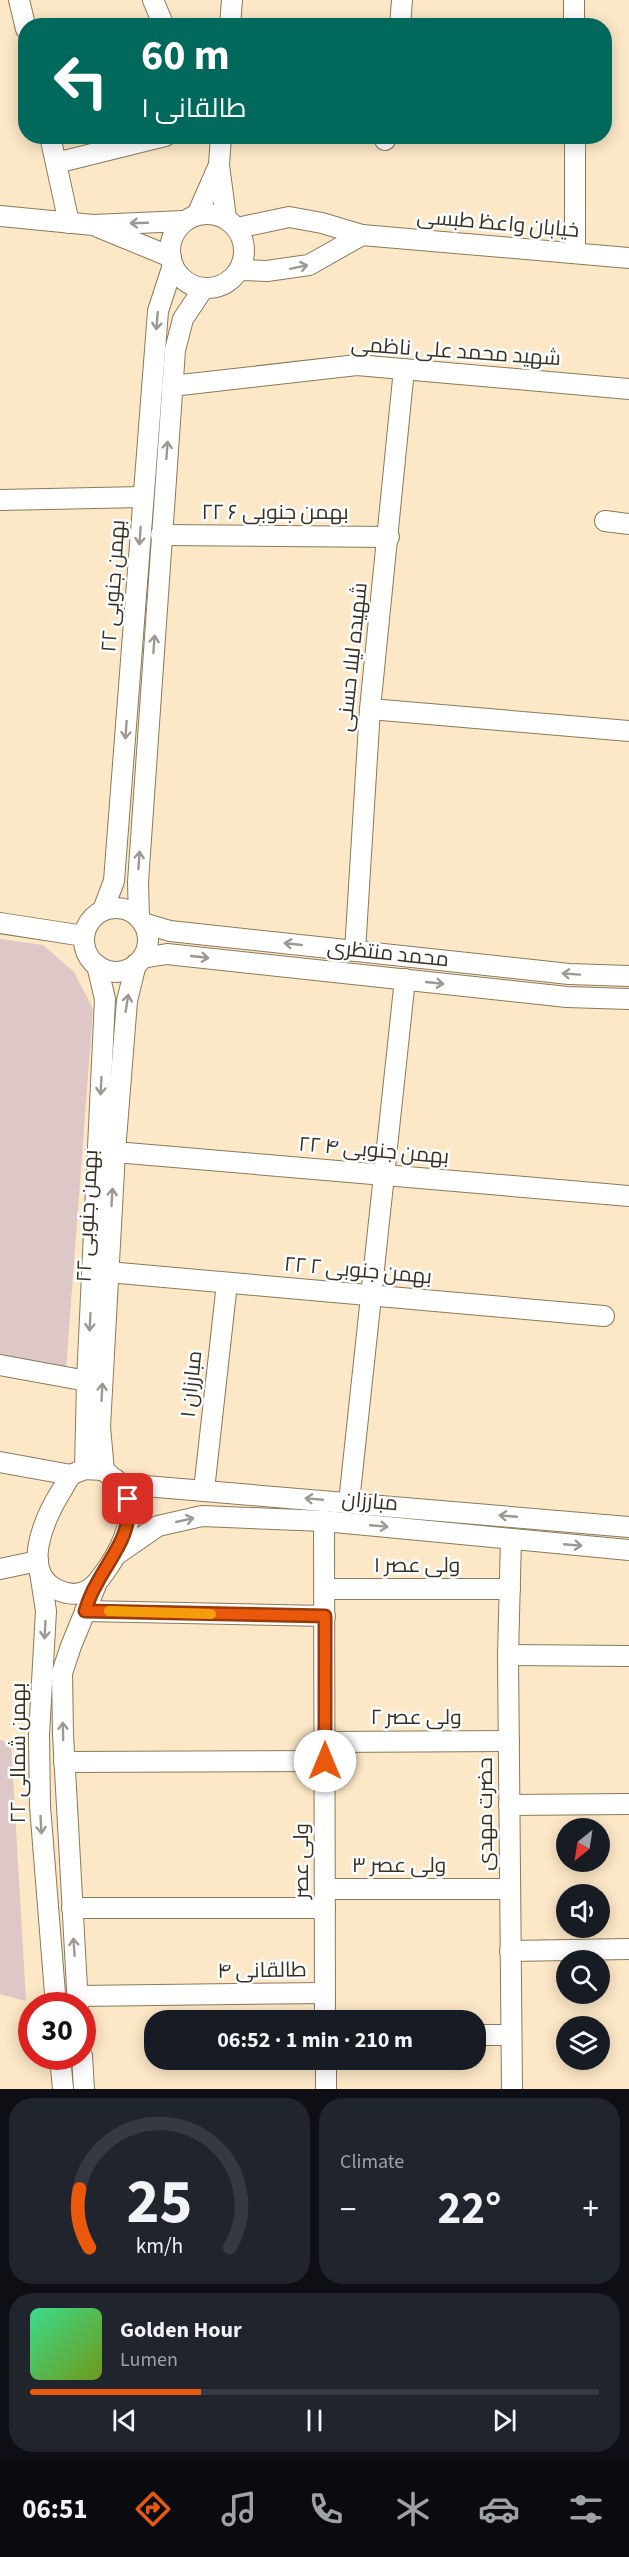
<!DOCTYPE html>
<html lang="en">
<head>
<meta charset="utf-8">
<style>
  body { margin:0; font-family:"Source Sans 3",Cairo,sans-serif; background:#20242c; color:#f1f3f6; height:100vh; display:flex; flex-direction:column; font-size:22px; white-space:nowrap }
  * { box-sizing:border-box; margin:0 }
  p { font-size:20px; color:#9ea1a6 }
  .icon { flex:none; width:33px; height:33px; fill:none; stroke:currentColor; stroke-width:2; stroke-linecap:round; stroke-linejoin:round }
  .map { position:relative; height:2089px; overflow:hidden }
  .details { display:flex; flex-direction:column; gap:9px; padding:9px; background:#0d0f14; flex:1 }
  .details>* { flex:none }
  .banner { position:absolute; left:18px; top:18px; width:594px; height:126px; border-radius:24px; box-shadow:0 3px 15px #0003; background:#00695c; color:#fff; overflow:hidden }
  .needle { width:39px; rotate:210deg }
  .controls { position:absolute; left:556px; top:1818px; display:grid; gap:12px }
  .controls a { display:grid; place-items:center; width:54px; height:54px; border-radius:50%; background:#171b24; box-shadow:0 3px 15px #0003; font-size:30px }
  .speed { position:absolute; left:18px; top:1992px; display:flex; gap:12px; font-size:30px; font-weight:700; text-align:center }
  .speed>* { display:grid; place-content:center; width:78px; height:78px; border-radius:50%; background:#171b24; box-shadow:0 3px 15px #0003; line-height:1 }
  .speed .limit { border:9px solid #d22; background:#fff; color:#111 }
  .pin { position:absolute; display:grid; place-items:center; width:51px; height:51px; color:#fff; margin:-26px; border-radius:12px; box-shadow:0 3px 9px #0006 }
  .me { position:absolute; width:66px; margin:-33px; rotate:0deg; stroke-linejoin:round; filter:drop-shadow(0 0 4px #0008) }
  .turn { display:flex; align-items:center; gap:21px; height:126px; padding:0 24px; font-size:27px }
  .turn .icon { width:78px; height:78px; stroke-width:2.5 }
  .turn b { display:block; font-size:42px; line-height:51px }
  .big { font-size:45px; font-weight:700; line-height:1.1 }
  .details .tile { flex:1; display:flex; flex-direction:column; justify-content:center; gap:9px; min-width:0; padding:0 21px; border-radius:24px; background:#20242c }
  .details .dial { align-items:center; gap:0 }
  .dial svg { height:156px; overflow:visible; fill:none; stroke:#363941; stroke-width:7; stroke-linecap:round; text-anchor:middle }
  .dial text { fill:#f1f3f6; stroke:none }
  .song { display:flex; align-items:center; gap:18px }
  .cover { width:72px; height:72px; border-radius:9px; background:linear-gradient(135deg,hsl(150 70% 55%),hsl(80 70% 35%)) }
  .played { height:6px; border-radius:3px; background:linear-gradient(90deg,#ea580c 30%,#363941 30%) }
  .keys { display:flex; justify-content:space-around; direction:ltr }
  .heat { display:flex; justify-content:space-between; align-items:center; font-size:33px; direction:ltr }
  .details .tiles { flex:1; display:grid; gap:9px; grid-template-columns:1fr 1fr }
  .tile:last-child { grid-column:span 2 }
  .trip { position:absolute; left:144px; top:2010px; width:342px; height:60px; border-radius:24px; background:#171b24; box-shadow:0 3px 15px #0003; font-weight:700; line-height:60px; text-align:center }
  .tab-bar { display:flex; height:96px; justify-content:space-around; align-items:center; background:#090b0e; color:#9ea1a6 }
  .tab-bar .icon { width:42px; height:42px }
  .tab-bar .selected { color:#ea580c }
  .tab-bar b { font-size:27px; color:#f1f3f6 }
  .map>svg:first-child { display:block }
  .green { fill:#ddc7c7 }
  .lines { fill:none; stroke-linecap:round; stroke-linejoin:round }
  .minor-casing { stroke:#8c795a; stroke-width:22 }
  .minor { stroke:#fff; stroke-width:20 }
  .oneway { stroke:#9c9892 }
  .route-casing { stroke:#983908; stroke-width:15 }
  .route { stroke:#ea580c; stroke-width:10 }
  .slow { stroke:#f59e0b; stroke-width:10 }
  .labels { text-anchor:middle; stroke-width:5; stroke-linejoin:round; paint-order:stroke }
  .street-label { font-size:21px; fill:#393024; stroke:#fff }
</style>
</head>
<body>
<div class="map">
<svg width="629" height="2089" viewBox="0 0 629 2089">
  <rect width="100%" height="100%" fill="#fce7c6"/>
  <!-- green -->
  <g class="green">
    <polygon points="0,939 43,945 74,972 93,1009 65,1382 0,1369"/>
    <polygon points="0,1740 11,1743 26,2001 0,1994"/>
  </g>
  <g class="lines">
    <defs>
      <g id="minor">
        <polyline points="19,0 26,29"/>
        <polyline points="153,0 164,26"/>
        <polyline points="574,0 574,26"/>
        <polyline points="230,26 232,0"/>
        <polyline points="400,26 402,0"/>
        <polyline points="50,136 69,223"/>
        <polyline points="221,136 219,165 226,218"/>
        <polyline points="575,136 575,253"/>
        <polyline points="385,140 386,136"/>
        <polyline points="56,163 165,136"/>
        <circle cx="207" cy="251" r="37"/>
        <polyline points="197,215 219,165"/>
        <polyline points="0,216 93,225 184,221"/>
        <polyline points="98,227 171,257"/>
        <polyline points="237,228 289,217 322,223 362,235 629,258"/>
        <polyline points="240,270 267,271 309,265 362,235"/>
        <polyline points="172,386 357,365 629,389"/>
        <polyline points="0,500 143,497"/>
        <polyline points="605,521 629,524"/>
        <polyline points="161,535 389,537"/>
        <polyline points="370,709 629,731"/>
        <circle cx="116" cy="940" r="32"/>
        <polyline points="103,910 114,881 158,311 173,265"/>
        <polyline points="139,918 138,882 175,350 183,319 203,289"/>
        <polyline points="0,923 84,936"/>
        <polyline points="143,923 170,931 569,974 629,976"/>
        <polyline points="355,951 370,709 404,369"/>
        <polyline points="142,958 167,954 567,997 629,999"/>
        <polyline points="115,1152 629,1196"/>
        <polyline points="108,1272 604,1316"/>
        <polyline points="0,1365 87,1381"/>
        <polyline points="0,1462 71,1475"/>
        <polyline points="85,1469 87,1381 105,999 97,965"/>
        <path d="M85,1469C91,1470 99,1469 104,1471C107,1472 111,1477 115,1479C143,1501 125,1542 109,1566C103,1574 98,1584 88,1590C79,1595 68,1595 58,1590C19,1573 45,1518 60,1493C64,1488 67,1478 73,1474C76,1472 82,1471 85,1469Z"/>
        <polyline points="104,1471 100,1427 115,1152 127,1001 136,964"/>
        <polyline points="122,1484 629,1527"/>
        <polyline points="204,1490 227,1283"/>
        <polyline points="349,1502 405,979"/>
        <polyline points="324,1521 325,2020"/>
        <polyline points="511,1539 508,1655 512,2089"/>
        <polyline points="116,1555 158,1526 202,1516 324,1521 629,1550"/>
        <polyline points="0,1569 38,1561"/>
        <polyline points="40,1572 46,1611 39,1735 40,1806 56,2006"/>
        <polyline points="325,1589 510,1589"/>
        <polyline points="85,1611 325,1616"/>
        <polyline points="508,1655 629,1656"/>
        <polyline points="325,1742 509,1741"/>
        <polyline points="64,1762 325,1761"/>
        <polyline points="509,1805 629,1804"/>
        <polyline points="325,1889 510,1889"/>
        <polyline points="72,1908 325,1908"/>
        <polyline points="510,1951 629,1949"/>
        <polyline points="78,1996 325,1993"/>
        <polyline points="78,2006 63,1734 62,1673 71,1646 96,1585"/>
        <polyline points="476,2035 511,2035"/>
        <polyline points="60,2056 63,2089"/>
        <polyline points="82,2056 84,2089"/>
        <polyline points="326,2060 326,2089"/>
      </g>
    </defs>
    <!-- minor casing -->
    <use href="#minor" class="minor-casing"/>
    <!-- minor -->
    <use href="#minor" class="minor"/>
  </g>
  <!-- one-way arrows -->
  <defs><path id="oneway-shaft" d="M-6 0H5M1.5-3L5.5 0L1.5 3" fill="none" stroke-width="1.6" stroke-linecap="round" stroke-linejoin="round" transform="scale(1.5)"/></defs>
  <g class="oneway">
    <use href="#oneway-shaft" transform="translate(139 223) rotate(178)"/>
    <use href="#oneway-shaft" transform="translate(299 267) rotate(-12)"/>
    <use href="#oneway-shaft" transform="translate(157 321) rotate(95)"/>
    <use href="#oneway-shaft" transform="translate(167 450) rotate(-86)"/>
    <use href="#oneway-shaft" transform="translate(140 536) rotate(94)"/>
    <use href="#oneway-shaft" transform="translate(154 644) rotate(-86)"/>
    <use href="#oneway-shaft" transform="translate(126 730) rotate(94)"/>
    <use href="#oneway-shaft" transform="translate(139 860) rotate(-86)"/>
    <use href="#oneway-shaft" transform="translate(293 944) rotate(-174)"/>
    <use href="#oneway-shaft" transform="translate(200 957) rotate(6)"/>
    <use href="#oneway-shaft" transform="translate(571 974) rotate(-176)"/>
    <use href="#oneway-shaft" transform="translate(435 983) rotate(6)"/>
    <use href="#oneway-shaft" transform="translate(127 1003) rotate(-81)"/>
    <use href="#oneway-shaft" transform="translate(101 1086) rotate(93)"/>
    <use href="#oneway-shaft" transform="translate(112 1197) rotate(-87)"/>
    <use href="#oneway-shaft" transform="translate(90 1322) rotate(93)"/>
    <use href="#oneway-shaft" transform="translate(102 1392) rotate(-87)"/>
    <use href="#oneway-shaft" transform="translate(314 1499) rotate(-175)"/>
    <use href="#oneway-shaft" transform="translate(508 1516) rotate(-175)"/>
    <use href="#oneway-shaft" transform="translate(185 1520) rotate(-13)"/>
    <use href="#oneway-shaft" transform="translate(379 1526) rotate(5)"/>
    <use href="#oneway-shaft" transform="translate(573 1545) rotate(5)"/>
    <use href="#oneway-shaft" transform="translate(45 1630) rotate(93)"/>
    <use href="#oneway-shaft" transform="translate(63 1731) rotate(-91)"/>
    <use href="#oneway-shaft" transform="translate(41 1825) rotate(87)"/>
    <use href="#oneway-shaft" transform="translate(74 1947) rotate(-94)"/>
  </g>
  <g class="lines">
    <defs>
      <path id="route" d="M128,1499C132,1536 112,1554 96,1585C91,1593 88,1602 85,1611L325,1616V1761"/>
    </defs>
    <!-- route casing -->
    <use href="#route" class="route-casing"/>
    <!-- route -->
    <use href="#route" class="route"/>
    <!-- slow -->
    <polyline class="slow" points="109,1611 211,1614"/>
  </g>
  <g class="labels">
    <!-- street labels -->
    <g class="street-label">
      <text transform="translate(498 223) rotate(5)" y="7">خیابان واعظ طبسی</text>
      <text transform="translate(456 351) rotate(4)" y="7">شهید محمد علی ناظمی</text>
      <text x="275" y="519">۲۲ بهمن جنوبی ۶</text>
      <text transform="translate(113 586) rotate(-86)" y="7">۲۲ بهمن جنوبی</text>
      <text transform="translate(352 657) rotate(-84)" y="7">شهیده لیلا حسنی</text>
      <text transform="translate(388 953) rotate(6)" y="7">محمد منتظری</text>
      <text transform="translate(374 1150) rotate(5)" y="7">۲۲ بهمن جنوبی ۴</text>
      <text transform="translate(87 1216) rotate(-87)" y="7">۲۲ بهمن جنوبی</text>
      <text transform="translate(358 1270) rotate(5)" y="7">۲۲ بهمن جنوبی ۲</text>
      <text transform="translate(191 1384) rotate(-84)" y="7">مبارزان ۱</text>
      <text transform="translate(370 1501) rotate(5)" y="7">مبارزان</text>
      <text x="417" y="1572">ولی عصر ۱</text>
      <text x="416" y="1724">ولی عصر ۲</text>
      <text transform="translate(18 1753) rotate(-90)" y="7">۲۲ بهمن شمالی</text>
      <text transform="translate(485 1814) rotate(-90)" y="7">حضرت مهدی</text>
      <text transform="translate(301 1861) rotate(-90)" y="7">ولی عصر</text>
      <text x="399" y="1872">ولی عصر ۳</text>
      <text transform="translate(262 1970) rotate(-1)" y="7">طالقانی ۴</text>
    </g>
  </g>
</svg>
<div class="controls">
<a><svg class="needle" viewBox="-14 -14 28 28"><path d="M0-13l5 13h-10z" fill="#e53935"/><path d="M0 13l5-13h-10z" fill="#9ea1a6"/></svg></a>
<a><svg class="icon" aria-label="sound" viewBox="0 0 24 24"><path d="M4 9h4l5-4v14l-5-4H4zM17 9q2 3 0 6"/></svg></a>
<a><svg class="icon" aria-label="search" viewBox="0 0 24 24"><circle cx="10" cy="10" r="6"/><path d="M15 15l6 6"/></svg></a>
<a><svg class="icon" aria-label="layers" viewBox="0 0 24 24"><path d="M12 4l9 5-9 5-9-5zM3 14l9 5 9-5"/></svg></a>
</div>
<div class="speed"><div class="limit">30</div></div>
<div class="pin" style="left:128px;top:1499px;background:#d93025"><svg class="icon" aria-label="arrive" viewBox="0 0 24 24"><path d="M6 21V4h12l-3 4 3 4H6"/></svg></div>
<svg class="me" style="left:325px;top:1761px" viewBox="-20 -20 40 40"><circle r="19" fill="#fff"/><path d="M0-13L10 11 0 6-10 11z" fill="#ea580c"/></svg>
<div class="trip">06:52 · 1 min · 210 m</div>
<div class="banner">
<div class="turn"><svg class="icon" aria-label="left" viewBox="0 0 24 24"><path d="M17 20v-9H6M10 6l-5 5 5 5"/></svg><div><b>60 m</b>طالقانی ۱</div></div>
</div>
</div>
<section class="details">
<div class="tiles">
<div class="tile dial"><svg viewBox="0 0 100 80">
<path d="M14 69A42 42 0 1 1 86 69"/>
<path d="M14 69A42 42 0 0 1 9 39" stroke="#ea580c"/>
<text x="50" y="56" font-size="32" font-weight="700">25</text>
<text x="50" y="72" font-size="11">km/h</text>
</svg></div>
<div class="tile"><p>Climate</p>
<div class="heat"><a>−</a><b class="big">22°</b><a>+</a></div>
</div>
<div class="tile">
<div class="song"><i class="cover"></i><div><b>Golden Hour</b><p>Lumen</p></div></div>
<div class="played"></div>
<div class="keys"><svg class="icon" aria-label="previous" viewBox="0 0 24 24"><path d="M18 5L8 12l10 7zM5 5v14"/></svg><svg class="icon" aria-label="pause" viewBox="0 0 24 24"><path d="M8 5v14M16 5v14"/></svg><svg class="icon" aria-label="next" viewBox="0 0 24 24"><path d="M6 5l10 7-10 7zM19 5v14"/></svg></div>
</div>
</div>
</section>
<nav class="tab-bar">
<b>06:51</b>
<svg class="icon selected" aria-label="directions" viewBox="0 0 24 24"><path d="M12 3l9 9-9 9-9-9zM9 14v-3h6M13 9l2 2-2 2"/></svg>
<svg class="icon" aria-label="music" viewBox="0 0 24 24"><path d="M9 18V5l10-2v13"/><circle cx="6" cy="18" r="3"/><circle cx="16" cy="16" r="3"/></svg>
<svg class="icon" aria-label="phone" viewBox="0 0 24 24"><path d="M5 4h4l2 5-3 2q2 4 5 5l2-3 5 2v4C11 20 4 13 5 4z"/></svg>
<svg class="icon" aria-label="climate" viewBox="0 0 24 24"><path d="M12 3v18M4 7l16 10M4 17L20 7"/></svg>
<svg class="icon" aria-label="car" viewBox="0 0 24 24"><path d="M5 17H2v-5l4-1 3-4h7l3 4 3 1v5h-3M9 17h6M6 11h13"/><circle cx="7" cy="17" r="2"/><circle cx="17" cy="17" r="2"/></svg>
<svg class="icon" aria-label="filters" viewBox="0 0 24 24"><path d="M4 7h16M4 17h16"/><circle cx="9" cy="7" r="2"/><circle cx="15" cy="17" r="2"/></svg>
</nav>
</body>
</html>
